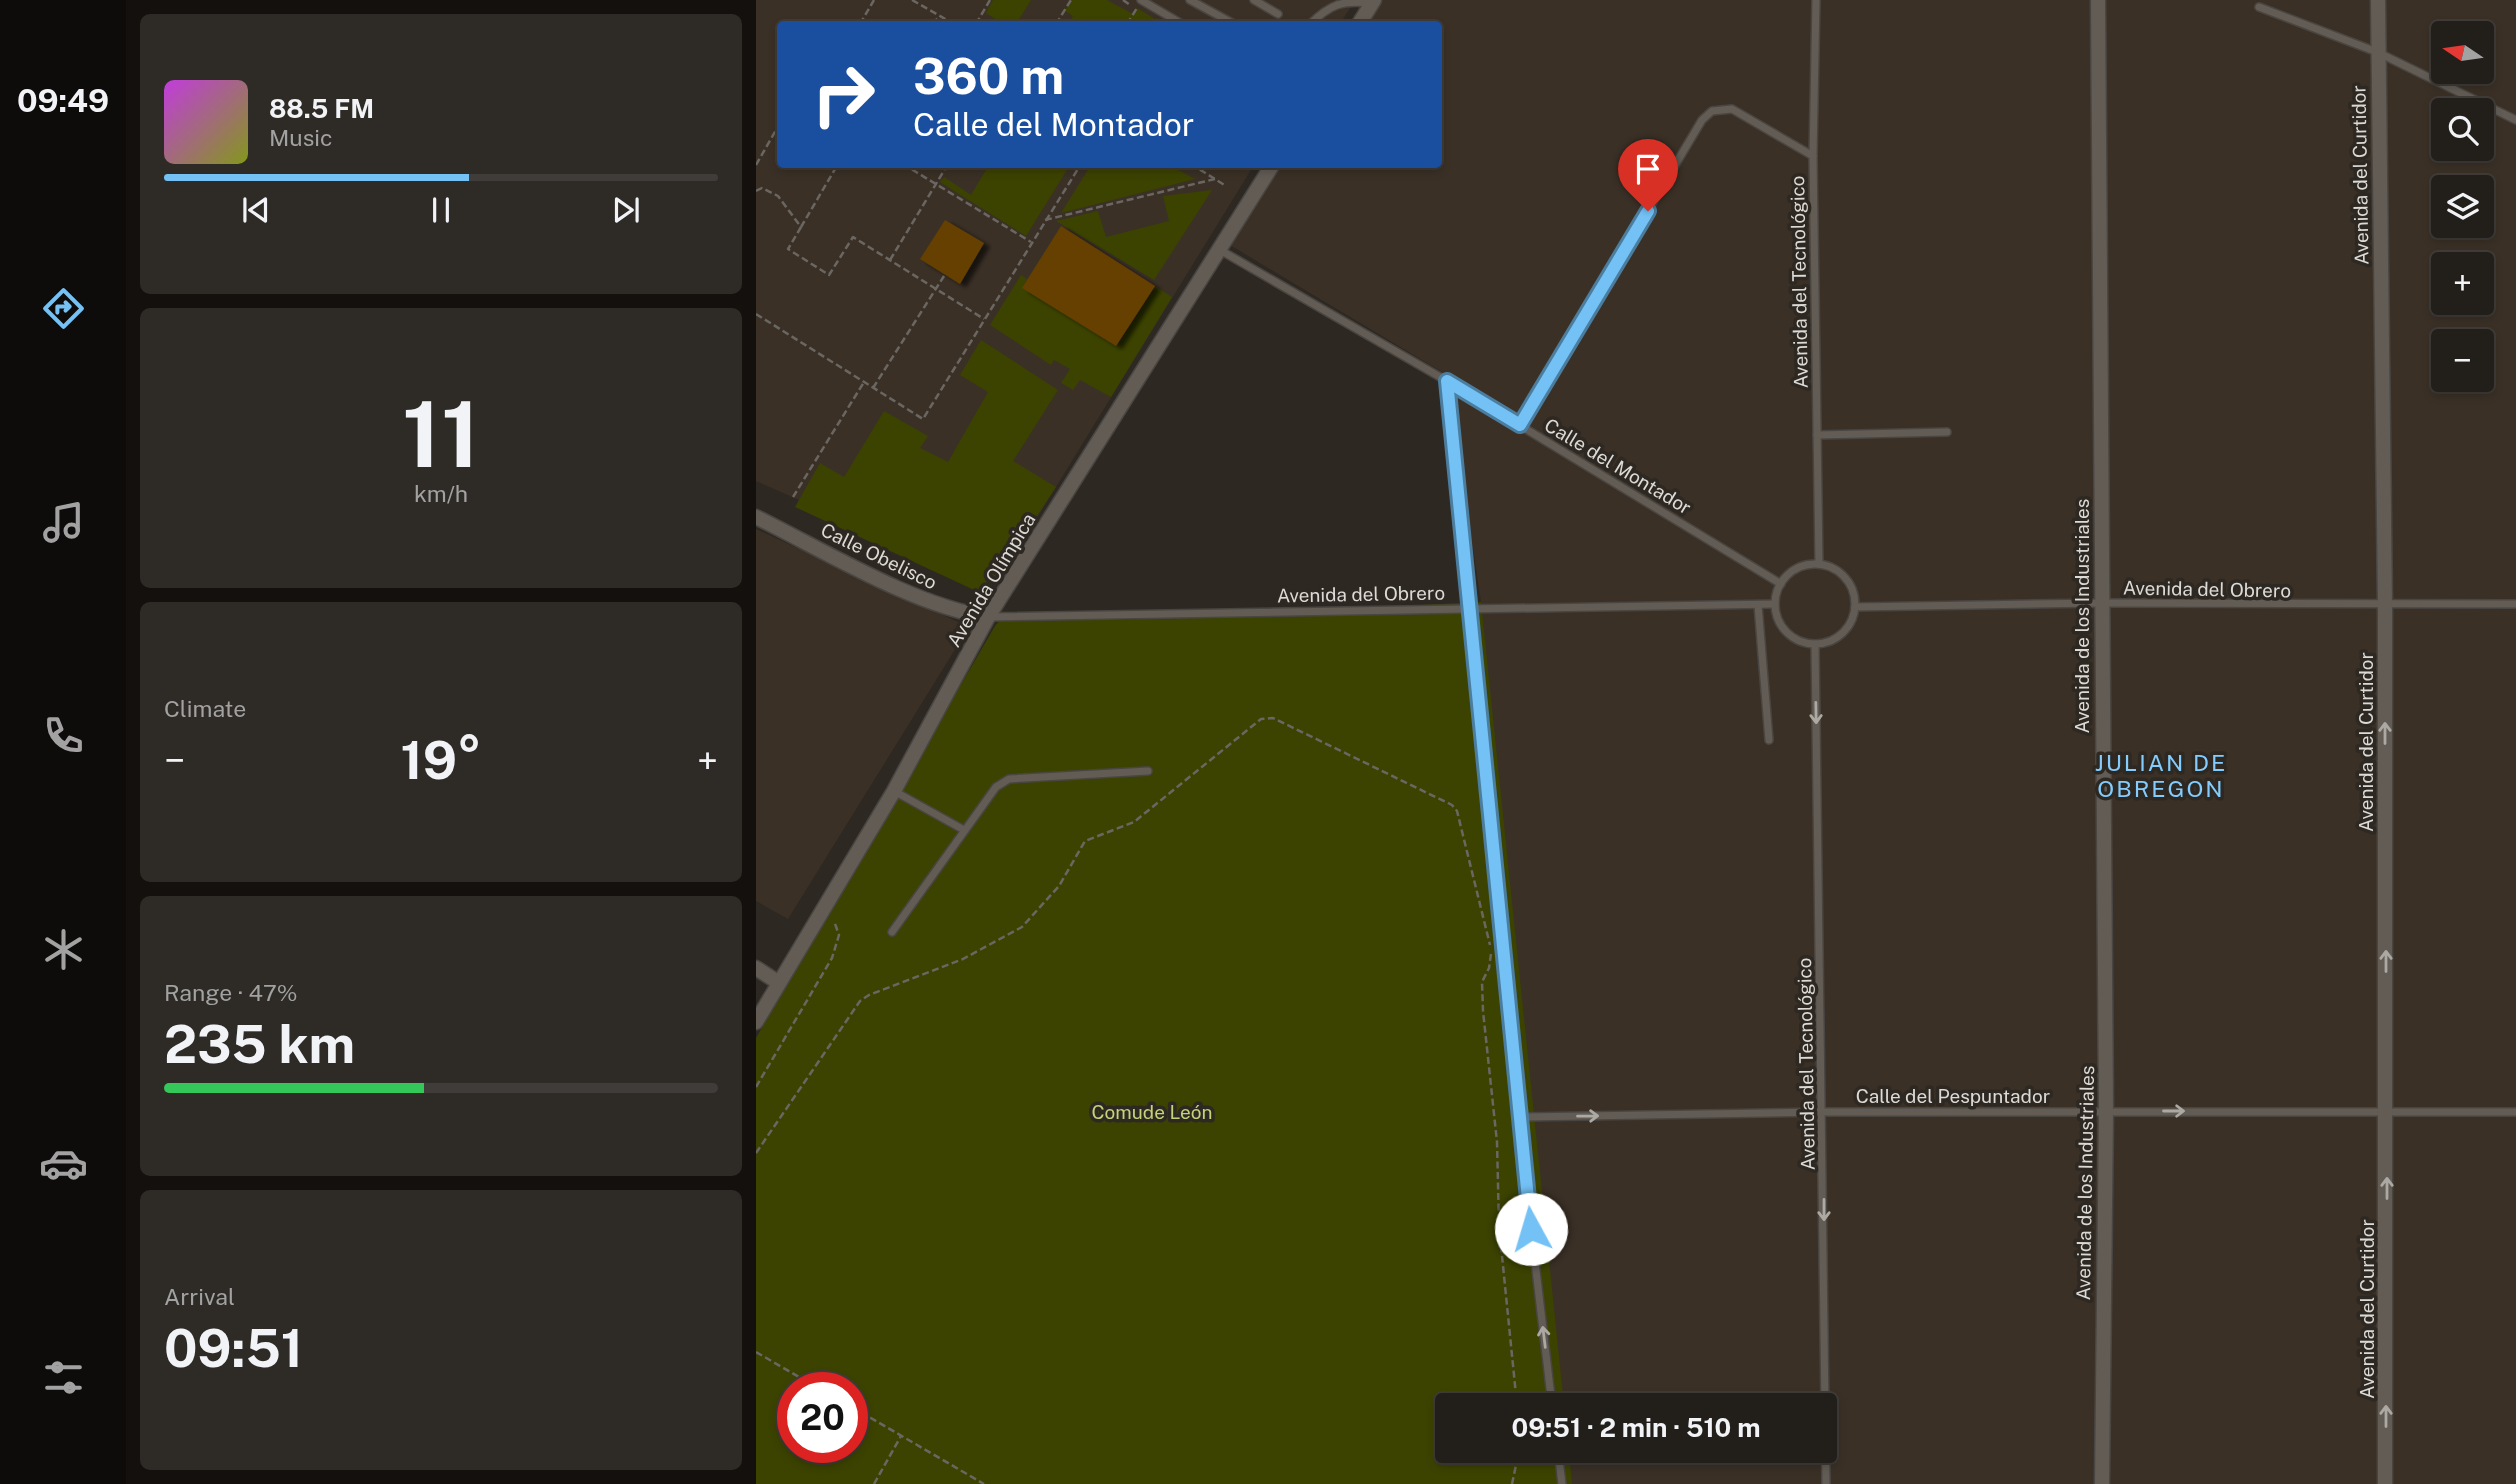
<!DOCTYPE html>
<html lang="en">
<head>
<meta charset="utf-8">
<style>
  body { margin:0; font-family:"Public Sans",sans-serif; background:#2e2b27; color:#f1f3f6; height:100vh; display:flex; flex-direction:column; font-size:26px; white-space:nowrap }
  * { box-sizing:border-box; margin:0 }
  p { font-size:23px; color:#a2a2a2 }
  .icon { flex:none; width:38px; height:38px; fill:none; stroke:currentColor; stroke-width:2; stroke-linecap:round; stroke-linejoin:round }
  .map { position:relative; flex:1; overflow:hidden }
  .drawer { display:flex; flex-direction:column; gap:14px; padding:14px; background:#13100e; width:630px }
  .drawer>* { flex:none }
  .top-card { position:absolute; left:21px; top:21px; width:665px; height:147px; border-radius:7px; box-shadow:0 4px 10px #0003,0 0 0 2px #3f3c39; background:#1a4fa0; color:#fff; overflow:hidden }
  .needle { width:46px; rotate:283deg }
  .controls { position:absolute; left:1675px; top:21px; display:grid; gap:14px }
  .controls a { display:grid; place-items:center; width:63px; height:63px; border-radius:7px; background:#221e1a; box-shadow:0 4px 10px #0003,0 0 0 2px #3f3c39; font-size:35px }
  .speed { position:absolute; left:21px; top:1372px; display:flex; gap:14px; font-size:35px; font-weight:700; text-align:center }
  .speed>* { display:grid; place-content:center; width:91px; height:91px; border-radius:50%; background:#221e1a; box-shadow:0 4px 10px #0003,0 0 0 2px #3f3c39; line-height:1 }
  .speed .limit { border:10px solid #d22; background:#fff; color:#111 }
  .pin { position:absolute; display:grid; place-items:center; width:60px; height:60px; color:#fff; margin:-72px -30px; border-radius:50% 50% 50% 0; rotate:-45deg; box-shadow:0 0 7px #0007 }
  .pin .icon { rotate:45deg }
  .me { position:absolute; width:77px; margin:-38px; rotate:354deg; stroke-linejoin:round; filter:drop-shadow(0 0 5px #0008) }
  .turn { display:flex; align-items:center; gap:24px; height:147px; padding:0 21px; font-size:32px }
  .turn .icon { width:91px; height:91px; stroke-width:2.5 }
  .turn b { display:block; font-size:49px; line-height:60px }
  .big { font-size:52px; font-weight:700; line-height:1.1 }
  .drawer .widget { flex:1; display:flex; flex-direction:column; justify-content:center; gap:10px; min-width:0; padding:0 24px; border-radius:10px; background:#2e2b27 }
  .drawer .dial { align-items:center; gap:0 }
  .dial b { font-size:91px; line-height:1 }
  .song { display:flex; align-items:center; gap:21px }
  .cover { width:84px; height:84px; border-radius:10px; background:linear-gradient(135deg,hsl(290 70% 55%),hsl(70 70% 35%)) }
  .played { height:7px; border-radius:4px; background:linear-gradient(90deg,#73c1f5 55%,#3f3c39 55%) }
  .keys { display:flex; justify-content:space-around; direction:ltr }
  .heat { display:flex; justify-content:space-between; align-items:center; font-size:38px; direction:ltr }
  .charge { height:10px; border-radius:5px; background:linear-gradient(90deg,#34c759 47%,#3f3c39 0) }
  .trip { position:absolute; left:679px; top:1393px; width:402px; height:70px; border-radius:7px; background:#221e1a; box-shadow:0 4px 10px #0003,0 0 0 2px #3f3c39; font-weight:700; line-height:70px; text-align:center }
  main { display:flex; flex:1; min-height:0 }
  .tab-bar { display:flex; flex-direction:column; width:126px; justify-content:space-around; align-items:center; background:#0e0c0a; color:#a2a2a2 }
  .tab-bar .icon { width:49px; height:49px }
  .tab-bar .active { color:#73c1f5 }
  .tab-bar b { font-size:32px; color:#f1f3f6 }
  .map>svg:first-child { display:block }
  .built { fill:#3a3026; fill-rule:evenodd }
  .green { fill:#3c4300; fill-rule:evenodd }
  .building { fill:#653f05; filter:url(#shadow) }
  .lines { fill:none; stroke-linecap:round; stroke-linejoin:round }
  .lane-casing { stroke:#494541; stroke-width:10 }
  .street-casing { stroke:#494541; stroke-width:17 }
  .path { stroke:#6a6661; stroke-width:2.5; stroke-dasharray:7 3.5; stroke-linecap:butt }
  .lane { stroke:#625c55; stroke-width:7 }
  .street { stroke:#625c55; stroke-width:14 }
  .oneway { stroke:#aca8a2 }
  .route-casing { stroke:#4b7d9f; stroke-width:18 }
  .route { stroke:#73c1f5; stroke-width:12 }
  .labels { text-anchor:middle; stroke-width:7; stroke-linejoin:round; paint-order:stroke }
  .street-label { font-size:19px; fill:#dddad6; stroke:#2d2822 }
  .park-label { font-size:19px; fill:#c4d278; stroke:#2d2822 }
  .quarter-label { font-size:23px; letter-spacing:2px; fill:#84ccfd; stroke:#2d2822 }
</style>
</head>
<body>
<main>
<nav class="tab-bar">
<b>09:49</b>
<svg class="icon active" aria-label="directions" viewBox="0 0 24 24"><path d="M12 3l9 9-9 9-9-9zM9 14v-3h6M13 9l2 2-2 2"/></svg>
<svg class="icon" aria-label="music" viewBox="0 0 24 24"><path d="M9 18V5l10-2v13"/><circle cx="6" cy="18" r="3"/><circle cx="16" cy="16" r="3"/></svg>
<svg class="icon" aria-label="phone" viewBox="0 0 24 24"><path d="M5 4h4l2 5-3 2q2 4 5 5l2-3 5 2v4C11 20 4 13 5 4z"/></svg>
<svg class="icon" aria-label="climate" viewBox="0 0 24 24"><path d="M12 3v18M4 7l16 10M4 17L20 7"/></svg>
<svg class="icon" aria-label="car" viewBox="0 0 24 24"><path d="M5 17H2v-5l4-1 3-4h7l3 4 3 1v5h-3M9 17h6M6 11h13"/><circle cx="7" cy="17" r="2"/><circle cx="17" cy="17" r="2"/></svg>
<svg class="icon" aria-label="filters" viewBox="0 0 24 24"><path d="M4 7h16M4 17h16"/><circle cx="9" cy="7" r="2"/><circle cx="15" cy="17" r="2"/></svg>
</nav>
<section class="drawer">
<div class="widget">
<div class="song"><i class="cover"></i><div><b>88.5 FM</b><p>Music</p></div></div>
<div class="played"></div>
<div class="keys"><svg class="icon" aria-label="previous" viewBox="0 0 24 24"><path d="M18 5L8 12l10 7zM5 5v14"/></svg><svg class="icon" aria-label="pause" viewBox="0 0 24 24"><path d="M8 5v14M16 5v14"/></svg><svg class="icon" aria-label="next" viewBox="0 0 24 24"><path d="M6 5l10 7-10 7zM19 5v14"/></svg></div>
</div>
<div class="widget dial"><b>11</b><p>km/h</p></div>
<div class="widget"><p>Climate</p>
<div class="heat"><a>−</a><b class="big">19°</b><a>+</a></div>
</div>
<div class="widget"><p>Range · 47%</p><b class="big">235 km</b><div class="charge"></div></div>
<div class="widget"><p>Arrival</p><b class="big">09:51</b></div>
</section>
<div class="map">
<svg width="1760" height="1484" viewBox="0 0 1760 1484">
  <defs>
    <filter id="shadow"><feDropShadow dx="6" dy="3.5" stdDeviation="2" flood-color="#0009"/></filter>
  </defs>
  <rect width="100%" height="100%" fill="#2d2822"/>
  <!-- built -->
  <g class="built">
    <polygon points="0,0 599,0 584,24 24,24 24,164 498,165 239,586 0,481"/>
    <path d="M623,0H1760V1484H809L805,1451H1069V1405H798L725,602L691,375L474,245L523,165L682,164V24H608ZM1687,33H1726V72H1687ZM1687,110H1726V149H1687ZM1687,187H1726V226H1687ZM1687,264H1726V303H1687ZM1687,341H1726V380H1687Z"/>
    <polygon points="0,529 213,627 32,919 0,901"/>
  </g>
  <!-- green -->
  <g class="green">
    <polygon points="237,0 275,0 260,24 247,24 230,13"/>
    <polygon points="315,0 351,0 377,14 381,8 407,24 312,24 317,16 309,11"/>
    <polygon points="233,165 314,165 270,236 184,182 188,177 215,195"/>
    <polygon points="335,165 413,165 439,179 305,213"/>
    <polygon points="456,190 398,280 300,221 342,211 350,237 413,221 407,196"/>
    <polygon points="265,275 271,279 267,288 360,346 399,286 416,297 355,397 324,380 317,390 305,383 314,369 298,360 295,365 234,325"/>
    <polygon points="225,340 302,390 257,461 300,487 229,595 39,507 64,463 88,477 128,411 172,436 164,448 192,462 232,392 204,375"/>
    <path d="M725,602L808,1405H691V1451H813L816,1484H0V1038L239,626L246,618L362,620ZM37,1388H96V1447H37Z"/>
  </g>
  <!-- building -->
  <g class="building">
    <polygon points="189,220 228,243 204,284 164,259"/>
    <polygon points="305,226 399,286 360,346 266,288"/>
  </g>
  <g class="lines">
    <defs>
      <g id="lane">
        <polyline points="385,0 426,24"/>
        <polyline points="434,0 478,24"/>
        <polyline points="498,0 522,14"/>
        <polyline points="1060,0 1057,156 1063,564"/>
        <polyline points="1503,7 1621,52 1760,120"/>
        <path d="M554,24C575,4 586,0 615,3"/>
        <polyline points="464,250 691,381 1025,584"/>
        <polyline points="691,381 772,1203 796,1405"/>
        <polyline points="764,425 946,120 956,111 976,109 1057,156"/>
        <polyline points="1061,435 1191,432"/>
        <circle cx="1059" cy="604" r="40"/>
        <polyline points="1002,605 1013,740"/>
        <polyline points="1099,607 1345,603 1760,604"/>
        <polyline points="233,617 1019,604"/>
        <polyline points="1059,644 1070,1484"/>
        <polyline points="138,791 208,830"/>
        <polyline points="136,932 240,787 253,779 392,771"/>
        <polyline points="764,1117 1067,1112 1760,1112"/>
        <polyline points="802,1451 806,1484"/>
      </g>
      <g id="street">
        <polyline points="1342,0 1350,1111 1346,1484"/>
        <polyline points="1622,0 1629,606 1629,1484"/>
        <polyline points="603,24 618,0"/>
        <path d="M0,517C69,551 158,606 232,617"/>
        <polyline points="0,968 23,983"/>
        <polyline points="0,1022 138,791 232,617 517,164"/>
      </g>
    </defs>
    <!-- lane casing -->
    <use href="#lane" class="lane-casing"/>
    <!-- street casing -->
    <use href="#street" class="street-casing"/>
    <!-- path -->
    <g class="path">
      <polyline points="156,0 198,24"/>
      <polyline points="367,0 374,5"/>
      <polyline points="104,24 118,0"/>
      <polyline points="177,24 183,16"/>
      <polyline points="220,24 234,0"/>
      <polyline points="300,24 315,0"/>
      <polyline points="371,24 381,8"/>
      <polyline points="147,164 275,242"/>
      <polyline points="435,164 470,186"/>
      <polyline points="0,165 24,123"/>
      <polyline points="0,191 6,188 22,196 45,227 82,164"/>
      <polyline points="289,220 459,179"/>
      <polyline points="45,227 32,249 73,275 97,237 228,319"/>
      <polyline points="134,260 192,164"/>
      <polyline points="0,314 167,419 325,164"/>
      <polyline points="117,388 188,276"/>
      <polyline points="37,497 108,382"/>
      <polyline points="735,954 733,968 726,982 727,1011 741,1142 743,1226 761,1405"/>
      <polyline points="0,1087 76,958 83,935 78,921"/>
      <polyline points="0,1153 104,1001 113,995 207,959 266,927 303,886 329,841 378,822 505,719 517,718 696,805 701,811 734,945"/>
      <polyline points="0,1352 62,1388"/>
      <polyline points="96,1407 228,1484"/>
      <polyline points="118,1484 145,1436"/>
      <polyline points="756,1484 763,1451"/>
    </g>
    <!-- lane -->
    <use href="#lane" class="lane"/>
    <!-- street -->
    <use href="#street" class="street"/>
  </g>
  <!-- one-way arrows -->
  <defs><path id="oneway-shaft" d="M-6 0H5M1.5-3L5.5 0L1.5 3" fill="none" stroke-width="1.6" stroke-linecap="round" stroke-linejoin="round" transform="scale(1.75)"/></defs>
  <g class="oneway">
    <use href="#oneway-shaft" transform="translate(1060 713) rotate(89)"/>
    <use href="#oneway-shaft" transform="translate(1629 733) rotate(-90)"/>
    <use href="#oneway-shaft" transform="translate(1630 961) rotate(-90)"/>
    <use href="#oneway-shaft" transform="translate(1418 1111)"/>
    <use href="#oneway-shaft" transform="translate(832 1116) rotate(-1)"/>
    <use href="#oneway-shaft" transform="translate(1631 1188) rotate(-90)"/>
    <use href="#oneway-shaft" transform="translate(1068 1210) rotate(90)"/>
    <use href="#oneway-shaft" transform="translate(788 1337) rotate(-97)"/>
    <use href="#oneway-shaft" transform="translate(1630 1416) rotate(-90)"/>
  </g>
  <g class="lines">
    <defs>
      <polyline id="route" points="775,1229 691,381 764,425 892,211"/>
    </defs>
    <!-- route casing -->
    <use href="#route" class="route-casing"/>
    <!-- route -->
    <use href="#route" class="route"/>
  </g>
  <g class="labels">
    <!-- street labels -->
    <g class="street-label">
      <text transform="translate(1604 175) rotate(-91)" y="7">Avenida del Curtidor</text>
      <text transform="translate(1043 282) rotate(-91)" y="7">Avenida del Tecnológico</text>
      <text transform="translate(862 466) rotate(31)" y="7">Calle del Montador</text>
      <text transform="translate(123 556) rotate(26)" y="7">Calle Obelisco</text>
      <text transform="translate(235 580) rotate(-59)" y="7">Avenida Olímpica</text>
      <text transform="translate(1451 589) rotate(1)" y="7">Avenida del Obrero</text>
      <text transform="translate(605 594) rotate(-1)" y="7">Avenida del Obrero</text>
      <text transform="translate(1326 616) rotate(-90)" y="7">Avenida de los Industriales</text>
      <text transform="translate(1610 742) rotate(-90)" y="7">Avenida del Curtidor</text>
      <text transform="translate(1050 1064) rotate(-91)" y="7">Avenida del Tecnológico</text>
      <text x="1197" y="1103">Calle del Pespuntador</text>
      <text transform="translate(1329 1183) rotate(-89)" y="7">Avenida de los Industriales</text>
      <text transform="translate(1611 1309) rotate(-90)" y="7">Avenida del Curtidor</text>
    </g>
    <!-- park labels -->
    <g class="park-label">
      <text x="396" y="1119">Comude León</text>
    </g>
    <!-- quarter labels -->
    <g class="quarter-label">
      <text x="1405" y="771">JULIAN DE<tspan x="1405" dy="26">OBREGON</tspan></text>
    </g>
  </g>
</svg>
<div class="controls">
<a><svg class="needle" viewBox="-14 -14 28 28"><path d="M0-13l5 13h-10z" fill="#e53935"/><path d="M0 13l5-13h-10z" fill="#a2a2a2"/></svg></a>
<a><svg class="icon" aria-label="search" viewBox="0 0 24 24"><circle cx="10" cy="10" r="6"/><path d="M15 15l6 6"/></svg></a>
<a><svg class="icon" aria-label="layers" viewBox="0 0 24 24"><path d="M12 4l9 5-9 5-9-5zM3 14l9 5 9-5"/></svg></a>
<a>+</a>
<a>−</a>
</div>
<div class="speed"><div class="limit">20</div></div>
<div class="pin" style="left:892px;top:211px;background:#d93025"><svg class="icon" aria-label="arrive" viewBox="0 0 24 24"><path d="M6 21V4h12l-3 4 3 4H6"/></svg></div>
<svg class="me" style="left:775px;top:1229px" viewBox="-20 -20 40 40"><circle r="19" fill="#fff"/><path d="M0-13L10 11 0 6-10 11z" fill="#73c1f5"/></svg>
<div class="trip">09:51 · 2 min · 510 m</div>
<div class="top-card">
<div class="turn"><svg class="icon" aria-label="right" viewBox="0 0 24 24"><path d="M7 20v-9h11M14 6l5 5-5 5"/></svg><div><b>360 m</b>Calle del Montador</div></div>
</div>
</div>
</main>
</body>
</html>
